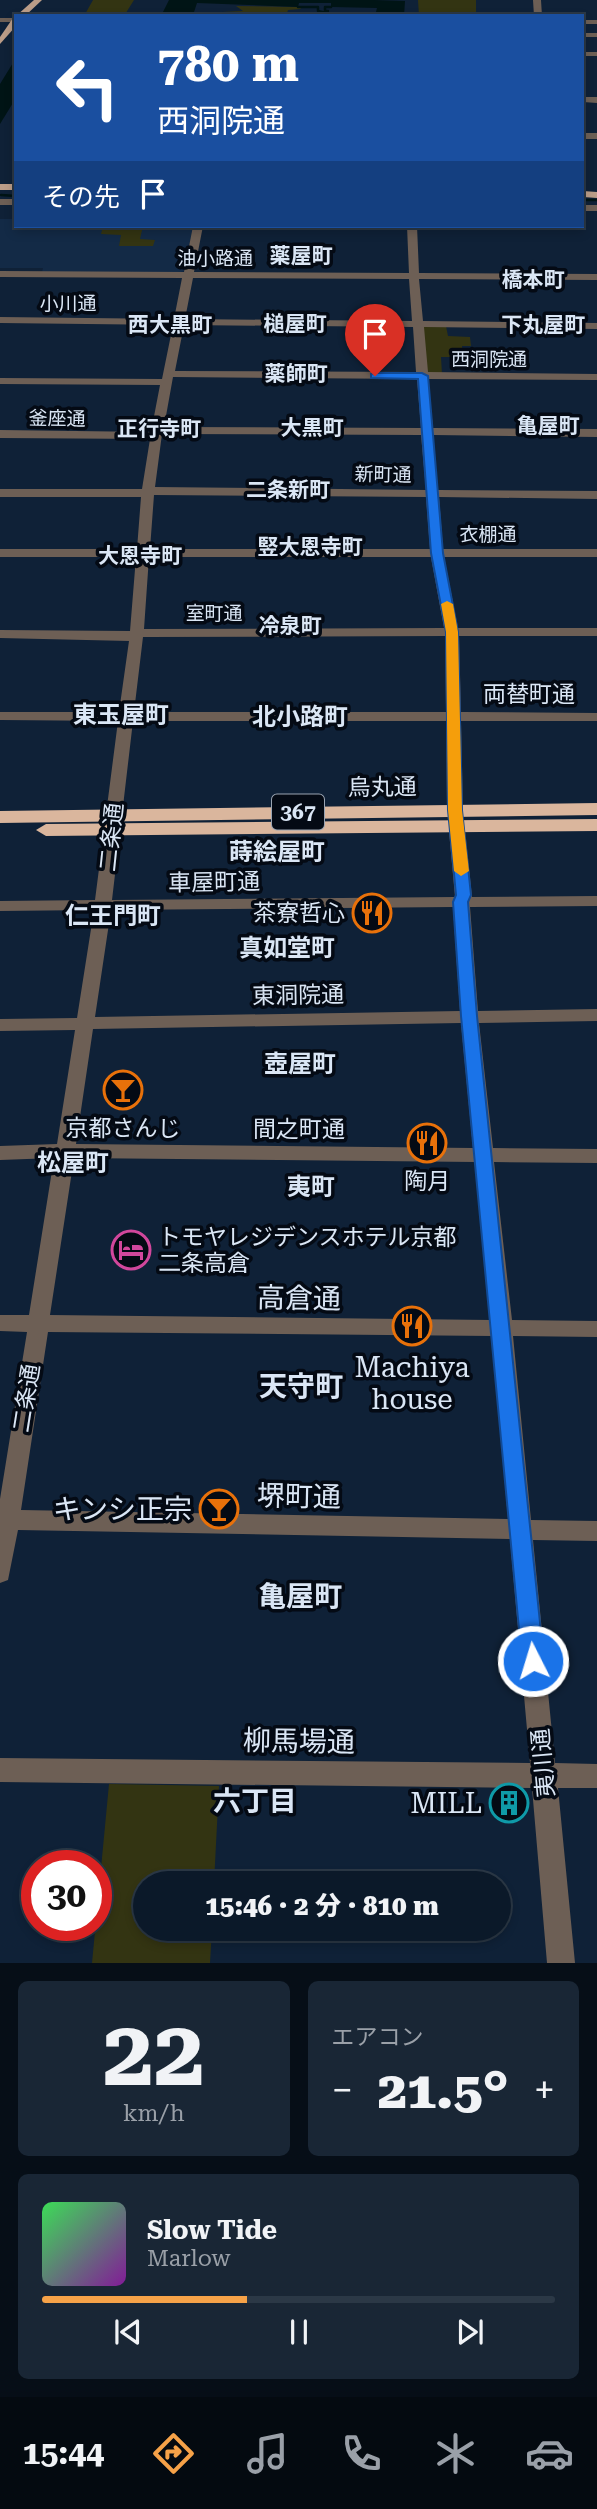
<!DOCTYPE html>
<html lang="ja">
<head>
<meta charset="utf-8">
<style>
  body { margin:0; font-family:"Roboto Serif","Noto Sans JP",serif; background:#192635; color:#f1f3f6; height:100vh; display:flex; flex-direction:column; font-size:26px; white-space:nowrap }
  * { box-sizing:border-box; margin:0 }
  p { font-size:23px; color:#9aa0a8 }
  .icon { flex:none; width:38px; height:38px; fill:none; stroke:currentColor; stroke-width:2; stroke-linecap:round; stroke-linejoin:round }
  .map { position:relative; height:1963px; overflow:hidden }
  .details { display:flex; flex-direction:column; gap:18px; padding:18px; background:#060e17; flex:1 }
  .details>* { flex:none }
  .guide { position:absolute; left:14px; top:14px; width:570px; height:214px; border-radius:0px; box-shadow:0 4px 10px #0003,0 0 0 2px #2b3846; background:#1a4fa0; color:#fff; overflow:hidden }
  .speed { position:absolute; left:21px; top:1850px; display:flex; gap:14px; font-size:35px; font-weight:700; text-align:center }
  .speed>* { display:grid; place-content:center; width:91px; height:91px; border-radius:50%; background:#0b1929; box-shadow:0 4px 10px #0003,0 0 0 2px #2b3846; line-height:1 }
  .speed .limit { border:10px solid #d22; background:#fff; color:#111 }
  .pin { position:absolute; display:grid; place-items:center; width:60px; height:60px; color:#fff; margin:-72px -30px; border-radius:50% 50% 50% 0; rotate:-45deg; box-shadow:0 0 7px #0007 }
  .pin .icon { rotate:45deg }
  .me { position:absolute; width:77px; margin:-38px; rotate:355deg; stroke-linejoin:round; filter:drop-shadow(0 0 5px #0008) }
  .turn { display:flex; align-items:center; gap:24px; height:147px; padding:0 28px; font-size:32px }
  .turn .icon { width:91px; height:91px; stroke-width:2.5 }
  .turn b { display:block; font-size:49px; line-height:60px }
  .then { display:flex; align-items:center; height:66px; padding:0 28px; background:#0003; gap:14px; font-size:26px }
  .big { font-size:52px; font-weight:800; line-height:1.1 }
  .details .widget { flex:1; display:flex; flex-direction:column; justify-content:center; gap:10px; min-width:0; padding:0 24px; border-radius:10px; background:#192635 }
  .details .dial { align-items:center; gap:0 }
  .dial b { font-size:91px; line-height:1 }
  .song { display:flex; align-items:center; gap:21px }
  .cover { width:84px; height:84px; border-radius:10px; background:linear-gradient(135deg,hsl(130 70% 55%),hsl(290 70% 35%)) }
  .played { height:7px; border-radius:4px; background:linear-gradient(90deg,#f6a248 40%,#2b3846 40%) }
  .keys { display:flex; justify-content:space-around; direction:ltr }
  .heat { display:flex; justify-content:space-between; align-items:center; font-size:38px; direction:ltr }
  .details .tiles { flex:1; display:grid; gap:18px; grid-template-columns:1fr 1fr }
  .widget:last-child { grid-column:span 2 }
  .trip { position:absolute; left:133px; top:1871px; width:378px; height:70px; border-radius:35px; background:#0b1929; box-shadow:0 4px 10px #0003,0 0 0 2px #2b3846; font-weight:800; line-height:70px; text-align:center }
  .tabs { display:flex; height:112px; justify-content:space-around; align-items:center; background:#040a10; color:#9aa0a8 }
  .tabs .icon { width:49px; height:49px }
  .tabs .active { color:#f6a248 }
  .tabs b { font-size:32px; color:#f1f3f6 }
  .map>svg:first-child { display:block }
  .built { fill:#132a46 }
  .green { fill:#333412 }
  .water { fill:#001415 }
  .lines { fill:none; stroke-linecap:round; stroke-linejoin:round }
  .stream { stroke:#001415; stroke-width:2.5 }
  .minor { fill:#6d5f55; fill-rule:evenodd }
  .major { fill:#bb9d88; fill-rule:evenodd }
  .highway { fill:#dab69d; fill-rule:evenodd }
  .route { fill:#1a73e8; stroke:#114b97; stroke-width:2 }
  .slow { fill:#f59e0b }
  .labels { text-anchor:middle; stroke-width:7; stroke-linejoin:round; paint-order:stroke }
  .far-street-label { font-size:19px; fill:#dae6f5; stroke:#040a14 }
  .far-neighbourhood-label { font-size:21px; font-weight:bold; fill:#dae6f5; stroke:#040a14 }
  .shield { fill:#040a14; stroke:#9aa4b2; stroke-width:2 }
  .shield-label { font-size:21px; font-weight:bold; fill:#dae6f5 }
  .street-label { font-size:23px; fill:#dae6f5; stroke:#040a14 }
  .poi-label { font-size:23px; fill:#dae6f5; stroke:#040a14 }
  .neighbourhood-label { font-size:24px; font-weight:bold; fill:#dae6f5; stroke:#040a14 }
  .near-street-label { font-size:28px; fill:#dae6f5; stroke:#040a14 }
  .near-poi-label { font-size:28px; fill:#dae6f5; stroke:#040a14; text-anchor:end }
  .near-neighbourhood-label { font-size:28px; font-weight:bold; fill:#dae6f5; stroke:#040a14 }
</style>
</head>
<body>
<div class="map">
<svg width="597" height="1963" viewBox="0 0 597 1963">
  <rect width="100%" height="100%" fill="#0f2137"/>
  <!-- built -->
  <polygon class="built" points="0,219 16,219 16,226 193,226 184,271 178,273 42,272 43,268 0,268"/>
  <!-- green -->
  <g class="green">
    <polygon points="93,0 134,0 124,16 84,16"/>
    <polygon points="418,0 476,0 476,16 419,16"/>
    <polygon points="236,6 300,7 301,9 288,10 286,16 200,16 202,13 243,11"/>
    <polygon points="103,226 143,226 140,239 155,240 153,246 119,246 121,235 101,234"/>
    <polygon points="421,326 446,326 448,336 470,337 471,346 462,346 463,357 441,357 442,374 424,374"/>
    <polygon points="109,1784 219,1786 214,1883 145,1883 145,1928 212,1929 210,1963 92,1963"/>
  </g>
  <!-- water -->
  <g class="water">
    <polygon points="169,0 374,0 405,1 404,16 375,16 377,8 331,7 331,3 299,3 298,7 197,3 194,12 200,12 199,16 161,16"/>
    <polygon points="16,58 16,98 0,124 0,84"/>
  </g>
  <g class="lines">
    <!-- stream -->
    <g class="stream">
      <polyline points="298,7 318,7 318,11 339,16"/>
      <polyline points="328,11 325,11 325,7 331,7"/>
      <polyline points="1,195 16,196"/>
      <polyline points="583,200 597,200"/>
    </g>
    <!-- minor -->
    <g class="minor">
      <polygon points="533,0 541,0 542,16 534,16"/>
      <rect x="0" y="18" width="16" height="4"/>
      <rect x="583" y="20" width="14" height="4"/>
      <rect x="583" y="33" width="14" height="4"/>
      <rect x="583" y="52" width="14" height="4"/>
      <polygon points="583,97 597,97 597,103 583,102"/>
      <rect x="583" y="133" width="14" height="6"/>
      <rect x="0" y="199" width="16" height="6"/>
      <rect x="583" y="205" width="14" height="6"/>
      <path d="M193,226H203L194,272L409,273L407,226H417L419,273L597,274V280L419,279L423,321L597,323V329L424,327L428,372L597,374V380L428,379L433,428L597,429V437L433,435L438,490L597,491V499L439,497L443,549H597V557H444L458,628H597V636H459L461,712L597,713V721H461L463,810L472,897L597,896V906L470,907L478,1011L597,1009V1021L479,1023L493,1148L597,1149V1163L494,1162L512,1320L597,1321V1337L513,1336L531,1520L597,1521V1541L533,1540L555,1763L597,1764V1788H558L575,1963H547L532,1788L0,1782V1758L530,1763L510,1539L18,1530L8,1580L0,1583V1499L27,1332L0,1331V1315H29L54,1158L0,1160V1146L57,1144L75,1030L0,1031V1019L77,1018L94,910L0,911V901L95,900L118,721L0,720V712H119L129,641L0,638V630L130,631L136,557H0V549H137L141,497H0V489H142L150,439L0,438V430L151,432L160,385L0,384V378L162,379L173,325L0,323V317L174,319L182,278L0,277V271L184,272ZM193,278L409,279L412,321L185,319ZM184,325L413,327L416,372L175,371ZM173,377L417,379L421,428L164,427ZM162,434L421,435L426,490L155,487ZM154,495L426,497L430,549H150ZM149,557H431L444,628L144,629ZM445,636L446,712H134L143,637ZM133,721H446L447,810L455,897L112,900ZM453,907L460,1011L95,1017L111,910ZM461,1023L473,1148L76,1144L93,1029ZM74,1158L475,1162L491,1320L50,1315ZM48,1332L492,1336L508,1519L21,1510Z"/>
    </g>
    <!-- major -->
    <g class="major">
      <polygon points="34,0 42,0 25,16 16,16"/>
      <polygon points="13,18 16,18 16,26 0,44 0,37"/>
      <rect x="0" y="184" width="16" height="6"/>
      <polygon points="583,191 597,192 597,198 583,197"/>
    </g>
    <!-- highway -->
    <g class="highway">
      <polygon points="597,803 597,815 0,823 0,811"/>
      <polygon points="597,819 597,831 46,836 36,830 46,824"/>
    </g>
  </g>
  <!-- route -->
  <polygon class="route" points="375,373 422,373 428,376 443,553 458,632 462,810 471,895 468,902 477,1016 544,1661 541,1668 533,1671 525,1668 522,1661 461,1016 453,902 456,895 448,810 446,632 431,553 418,379 371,378 371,374"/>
  <!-- slow -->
  <polygon class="slow" points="447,601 453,604 458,632 462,810 469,871 461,876 454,871 448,810 446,632 441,604"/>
  <!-- icons -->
  <defs>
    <symbol id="restaurant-ring" viewBox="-11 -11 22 22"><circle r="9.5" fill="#040a14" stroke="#e8710a" stroke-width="1.5"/><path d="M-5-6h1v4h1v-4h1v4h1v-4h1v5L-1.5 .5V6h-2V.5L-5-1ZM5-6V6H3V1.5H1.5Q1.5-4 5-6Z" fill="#e8710a"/></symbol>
    <symbol id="bar-ring" viewBox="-11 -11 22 22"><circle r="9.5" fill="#040a14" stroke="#e8710a" stroke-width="1.5"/><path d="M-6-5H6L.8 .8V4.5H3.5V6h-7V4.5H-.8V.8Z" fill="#e8710a"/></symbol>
    <symbol id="hotel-ring" viewBox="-11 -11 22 22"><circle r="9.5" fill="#040a14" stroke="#d1479c" stroke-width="1.5"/><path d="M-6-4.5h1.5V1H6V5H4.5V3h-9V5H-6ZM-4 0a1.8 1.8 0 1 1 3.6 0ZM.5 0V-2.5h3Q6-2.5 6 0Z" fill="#d1479c"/></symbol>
    <symbol id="building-ring" viewBox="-11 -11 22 22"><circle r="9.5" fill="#040a14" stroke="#0f9aa8" stroke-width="1.5"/><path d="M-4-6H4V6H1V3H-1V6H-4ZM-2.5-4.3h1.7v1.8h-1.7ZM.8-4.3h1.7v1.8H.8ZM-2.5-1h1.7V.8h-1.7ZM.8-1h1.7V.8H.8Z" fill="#0f9aa8"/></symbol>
  </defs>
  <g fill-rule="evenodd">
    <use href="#restaurant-ring" x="350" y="891" width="44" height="44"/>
    <use href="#bar-ring" x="101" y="1068" width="44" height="44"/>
    <use href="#restaurant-ring" x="405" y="1121" width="44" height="44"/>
    <use href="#hotel-ring" x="109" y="1228" width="44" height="44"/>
    <use href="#restaurant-ring" x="390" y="1304" width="44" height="44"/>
    <use href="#bar-ring" x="197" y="1487" width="44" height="44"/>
    <use href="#building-ring" x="487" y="1781" width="44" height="44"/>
  </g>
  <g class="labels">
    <!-- far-street labels -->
    <g class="far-street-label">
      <text x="215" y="265">油小路通</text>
      <text x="68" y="310">小川通</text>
      <text x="489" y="366">西洞院通</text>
      <text transform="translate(57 418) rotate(1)" y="7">釜座通</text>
      <text transform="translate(383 474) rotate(1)" y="7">新町通</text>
      <text x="488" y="541">衣棚通</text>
      <text x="214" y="620">室町通</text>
    </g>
    <!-- far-neighbourhood labels -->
    <g class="far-neighbourhood-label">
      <text x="301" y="263">薬屋町</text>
      <text x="533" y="287">橋本町</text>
      <text x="295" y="331">槌屋町</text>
      <text x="170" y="332">西大黒町</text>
      <text x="543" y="332">下丸屋町</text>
      <text x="296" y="381">薬師町</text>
      <text x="548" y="433">亀屋町</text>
      <text x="312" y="435">大黒町</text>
      <text x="159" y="436">正行寺町</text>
      <text x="288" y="497">二条新町</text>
      <text x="310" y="554">竪大恩寺町</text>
      <text x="140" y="563">大恩寺町</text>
      <text x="290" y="633">冷泉町</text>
    </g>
    <!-- shield labels -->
    <rect class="shield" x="272" y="794.5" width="52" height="35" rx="5"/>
    <g class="shield-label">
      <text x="298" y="819">367</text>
    </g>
    <!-- street labels -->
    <g class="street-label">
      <text x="529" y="702">両替町通</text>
      <text transform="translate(382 787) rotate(-1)" y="8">烏丸通</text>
      <text transform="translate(111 837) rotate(-84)" y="8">二条通</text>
      <text transform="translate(214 882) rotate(-1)" y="8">車屋町通</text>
      <text transform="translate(298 995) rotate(-1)" y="8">東洞院通</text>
      <text x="299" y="1137">間之町通</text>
      <text transform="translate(26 1398) rotate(-81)" y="8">二条通</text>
      <text transform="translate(543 1763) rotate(-95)" y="8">夷川通</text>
    </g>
    <!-- poi labels -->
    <g class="poi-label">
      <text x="345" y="921" text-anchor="end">茶寮哲心</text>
      <text x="123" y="1136">京都さんじ</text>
      <text x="427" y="1189">陶月</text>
      <text x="158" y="1245" text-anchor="start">トモヤレジデンスホテル京都<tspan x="158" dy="26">二条高倉</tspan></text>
    </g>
    <!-- neighbourhood labels -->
    <g class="neighbourhood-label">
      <text x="121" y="723">東玉屋町</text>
      <text x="300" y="725">北小路町</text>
      <text x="277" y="860">蒔絵屋町</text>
      <text x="113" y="924">仁王門町</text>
      <text x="287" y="956">真如堂町</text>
      <text x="300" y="1072">壺屋町</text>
      <text x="73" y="1171">松屋町</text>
      <text x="311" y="1195">夷町</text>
    </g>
    <!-- near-street labels -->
    <g class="near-street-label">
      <text transform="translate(299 1298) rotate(1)" y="10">高倉通</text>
      <text transform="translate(299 1496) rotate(1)" y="10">堺町通</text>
      <text transform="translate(299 1741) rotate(1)" y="10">柳馬場通</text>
    </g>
    <!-- near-poi labels -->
    <g class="near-poi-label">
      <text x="412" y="1377" text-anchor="middle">Machiya<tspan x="412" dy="32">house</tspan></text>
      <text x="192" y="1519">キンシ正宗</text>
      <text x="482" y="1813">MILL</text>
    </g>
    <!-- near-neighbourhood labels -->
    <g class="near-neighbourhood-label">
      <text x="301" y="1396">天守町</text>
      <text x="300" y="1606">亀屋町</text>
      <text x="255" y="1811">六丁目</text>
    </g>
  </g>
</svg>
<div class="speed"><div class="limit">30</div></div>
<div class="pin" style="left:375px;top:376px;background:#d93025"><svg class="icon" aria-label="arrive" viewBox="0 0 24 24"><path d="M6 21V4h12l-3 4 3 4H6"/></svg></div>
<svg class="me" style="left:533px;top:1661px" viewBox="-20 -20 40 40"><circle r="17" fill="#1a73e8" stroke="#fff" stroke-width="3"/><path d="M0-11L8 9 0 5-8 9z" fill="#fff"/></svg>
<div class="trip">15:46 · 2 分 · 810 m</div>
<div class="guide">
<div class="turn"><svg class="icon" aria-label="left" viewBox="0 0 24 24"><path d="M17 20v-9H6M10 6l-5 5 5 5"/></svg><div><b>780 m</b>西洞院通</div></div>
<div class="then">その先<svg class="icon" aria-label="arrive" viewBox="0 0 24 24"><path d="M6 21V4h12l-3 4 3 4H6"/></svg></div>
</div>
</div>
<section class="details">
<div class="tiles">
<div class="widget dial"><b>22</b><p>km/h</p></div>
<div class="widget"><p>エアコン</p>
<div class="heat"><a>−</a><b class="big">21.5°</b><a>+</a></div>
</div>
<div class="widget">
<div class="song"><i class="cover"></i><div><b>Slow Tide</b><p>Marlow</p></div></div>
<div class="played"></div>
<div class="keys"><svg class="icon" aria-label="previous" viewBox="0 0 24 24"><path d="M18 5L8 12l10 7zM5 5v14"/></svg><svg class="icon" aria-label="pause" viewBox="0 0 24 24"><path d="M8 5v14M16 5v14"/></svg><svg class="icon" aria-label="next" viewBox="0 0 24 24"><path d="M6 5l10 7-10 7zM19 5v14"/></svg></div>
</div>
</div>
</section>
<nav class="tabs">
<b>15:44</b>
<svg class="icon active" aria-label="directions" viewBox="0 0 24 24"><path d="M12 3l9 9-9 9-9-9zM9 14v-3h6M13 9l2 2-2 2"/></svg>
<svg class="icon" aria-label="music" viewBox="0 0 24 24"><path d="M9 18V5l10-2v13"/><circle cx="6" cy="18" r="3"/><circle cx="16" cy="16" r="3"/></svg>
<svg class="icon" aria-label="phone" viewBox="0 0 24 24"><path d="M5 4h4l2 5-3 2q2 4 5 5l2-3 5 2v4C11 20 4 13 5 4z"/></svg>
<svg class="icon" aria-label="climate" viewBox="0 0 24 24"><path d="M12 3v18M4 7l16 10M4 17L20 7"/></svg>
<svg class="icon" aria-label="car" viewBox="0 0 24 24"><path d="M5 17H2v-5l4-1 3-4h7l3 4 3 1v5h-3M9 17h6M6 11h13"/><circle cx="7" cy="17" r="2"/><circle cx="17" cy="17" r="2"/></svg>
</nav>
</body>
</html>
